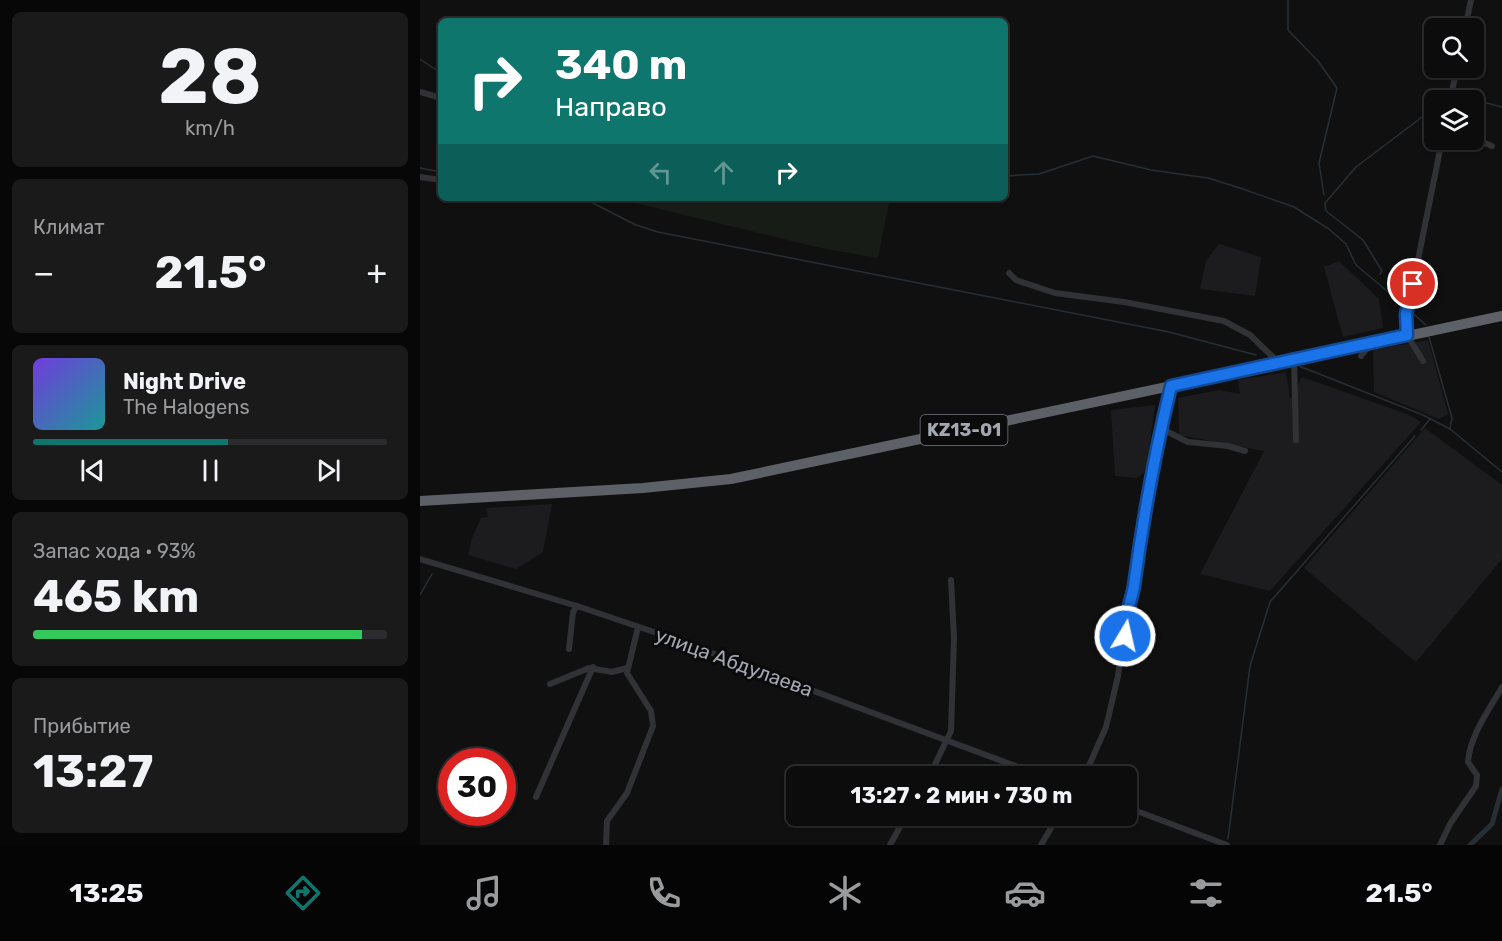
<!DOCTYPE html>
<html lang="ru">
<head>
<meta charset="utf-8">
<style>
  body { margin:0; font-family:Rubik,sans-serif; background:#1a1a1b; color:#f1f3f6; height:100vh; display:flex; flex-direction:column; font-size:22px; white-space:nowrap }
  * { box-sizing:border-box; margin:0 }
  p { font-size:20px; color:#9a9b9d }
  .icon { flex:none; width:33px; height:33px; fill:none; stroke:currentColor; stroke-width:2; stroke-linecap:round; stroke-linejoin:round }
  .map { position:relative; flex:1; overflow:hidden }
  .details { display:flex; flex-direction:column; gap:12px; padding:12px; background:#070707; width:420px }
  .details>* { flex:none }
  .banner { position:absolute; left:18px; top:18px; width:570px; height:183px; border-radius:9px; box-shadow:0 2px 4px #0004,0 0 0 2px #2c2c2e; background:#0f766e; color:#fff; overflow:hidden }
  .controls { position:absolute; left:1004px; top:18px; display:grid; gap:12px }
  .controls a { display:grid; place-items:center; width:60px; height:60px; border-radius:9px; background:#0c0c0d; box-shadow:0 2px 4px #0004,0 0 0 2px #2c2c2e; font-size:30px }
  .speed { position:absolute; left:18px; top:748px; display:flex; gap:12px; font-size:30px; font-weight:700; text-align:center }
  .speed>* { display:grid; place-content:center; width:78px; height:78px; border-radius:50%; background:#0c0c0d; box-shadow:0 2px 4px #0004,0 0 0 2px #2c2c2e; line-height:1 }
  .speed .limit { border:9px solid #d22; background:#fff; color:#111 }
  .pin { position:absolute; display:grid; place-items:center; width:51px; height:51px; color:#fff; margin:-26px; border:3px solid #fff; border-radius:50%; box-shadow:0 2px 6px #0007 }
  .me { position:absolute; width:66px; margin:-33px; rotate:9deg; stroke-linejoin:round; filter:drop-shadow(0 0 4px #0008) }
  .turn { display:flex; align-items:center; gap:21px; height:126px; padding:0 18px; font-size:27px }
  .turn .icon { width:78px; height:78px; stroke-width:2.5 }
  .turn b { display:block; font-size:42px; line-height:51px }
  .lanes { display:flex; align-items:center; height:57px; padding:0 18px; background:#0003; justify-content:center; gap:30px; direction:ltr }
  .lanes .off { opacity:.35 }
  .big { font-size:45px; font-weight:700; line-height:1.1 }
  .details .widget { flex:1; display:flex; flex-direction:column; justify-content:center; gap:9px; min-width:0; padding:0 21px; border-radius:9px; background:#1a1a1b }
  .details .dial { align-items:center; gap:0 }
  .dial b { font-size:78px; line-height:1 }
  .song { display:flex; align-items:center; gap:18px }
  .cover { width:72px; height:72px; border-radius:9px; background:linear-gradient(135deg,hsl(260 70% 55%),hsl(180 70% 35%)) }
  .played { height:6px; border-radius:3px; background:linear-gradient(90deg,#0f766e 55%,#2c2c2e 55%) }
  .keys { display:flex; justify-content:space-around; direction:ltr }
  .heat { display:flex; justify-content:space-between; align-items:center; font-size:33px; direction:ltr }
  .charge { height:9px; border-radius:4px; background:linear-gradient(90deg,#34c759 93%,#2c2c2e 0) }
  .trip { position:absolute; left:366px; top:766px; width:351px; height:60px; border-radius:9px; background:#0c0c0d; box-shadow:0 2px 4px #0004,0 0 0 2px #2c2c2e; font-weight:700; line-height:60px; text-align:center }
  .tabs { display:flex; height:96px; justify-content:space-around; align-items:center; background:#050505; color:#9a9b9d }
  .tabs .icon { width:42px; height:42px }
  .tabs .on { color:#0f766e }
  .tabs b { font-size:27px; color:#f1f3f6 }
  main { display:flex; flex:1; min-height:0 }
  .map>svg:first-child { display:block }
  .built { fill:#1c1c1e }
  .green { fill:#171c17 }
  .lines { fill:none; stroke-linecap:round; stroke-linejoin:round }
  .stream { stroke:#272f34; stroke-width:1.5 }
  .canal { stroke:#272f34; stroke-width:5 }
  .street { stroke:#313236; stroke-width:6 }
  .highway { stroke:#5e6067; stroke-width:10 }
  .route-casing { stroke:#114b97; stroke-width:15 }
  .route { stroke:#1a73e8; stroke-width:10 }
  .labels { text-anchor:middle; stroke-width:6; stroke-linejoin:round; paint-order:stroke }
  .shield { fill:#0b0b0c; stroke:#757880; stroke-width:1.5 }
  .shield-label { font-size:18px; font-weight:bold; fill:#a2a7b1 }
  .street-label { font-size:20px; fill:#a2a7b1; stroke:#0b0b0c }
</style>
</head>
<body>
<main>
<section class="details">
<div class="widget dial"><b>28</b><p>km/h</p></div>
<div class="widget"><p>Климат</p>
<div class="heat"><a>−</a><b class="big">21.5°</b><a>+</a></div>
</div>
<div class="widget">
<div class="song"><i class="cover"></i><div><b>Night Drive</b><p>The Halogens</p></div></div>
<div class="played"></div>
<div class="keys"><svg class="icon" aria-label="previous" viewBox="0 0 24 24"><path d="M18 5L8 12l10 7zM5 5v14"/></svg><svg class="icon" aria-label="pause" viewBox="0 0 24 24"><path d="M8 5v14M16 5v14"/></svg><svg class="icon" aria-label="next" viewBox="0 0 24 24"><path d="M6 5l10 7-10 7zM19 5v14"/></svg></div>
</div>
<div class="widget"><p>Запас хода · 93%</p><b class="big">465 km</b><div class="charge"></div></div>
<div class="widget"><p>Прибытие</p><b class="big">13:27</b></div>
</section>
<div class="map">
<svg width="1082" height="845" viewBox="0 0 1082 845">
  <rect width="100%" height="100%" fill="#101011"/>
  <!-- built -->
  <g class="built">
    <polygon points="799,244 841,257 835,296 780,289 786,261"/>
    <polygon points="919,261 959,299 963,328 923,337 904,267"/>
    <polygon points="1008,340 1028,414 1019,419 954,392 953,350"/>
    <polygon points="866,372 870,399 882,377 987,414 1001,422 850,591 780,574 844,451 759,435 758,398 799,390 820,394 818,380"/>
    <polygon points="735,405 726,471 717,478 695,476 691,410"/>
    <polygon points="1005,428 1082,485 1082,559 996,662 884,568"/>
    <polygon points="132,504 123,552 96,569 48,555 52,538 61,518 68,517 66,508"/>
  </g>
  <!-- green -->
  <polygon class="green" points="195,198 470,198 458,258 401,248"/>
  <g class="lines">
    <!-- stream -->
    <g class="stream">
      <polyline points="868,0 868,30 898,61 917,88 899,163 904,195"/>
      <polyline points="0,59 21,73"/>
      <polyline points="1034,98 1040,96 1082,107"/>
      <polyline points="0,168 21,172"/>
      <polyline points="585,176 619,174 673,156 731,170 788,178 820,188 874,207 909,229 926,244 936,265 985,306"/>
      <polyline points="163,198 216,225 238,232 749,332 836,355"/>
      <polyline points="960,274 962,271 943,240 906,211 905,203 936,167 1014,108"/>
      <polyline points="989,310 1006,325"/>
      <polyline points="1009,337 1032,418 1030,428"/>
      <polyline points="879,366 1003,415 1030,429 1082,472"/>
      <polyline points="1001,430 1010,419"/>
      <polyline points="0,595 12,574"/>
      <polyline points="808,839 830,666 850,602 995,436"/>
    </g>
    <!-- canal -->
    <polyline class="canal" points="1050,845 1072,824 1082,789"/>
    <!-- street -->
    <g class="street">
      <polyline points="1045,28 1051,0"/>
      <polyline points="0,92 21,98"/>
      <polyline points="1030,100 1037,68"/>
      <polyline points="1053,138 1072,146"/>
      <polyline points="0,177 21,180"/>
      <polyline points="589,273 596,280 635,293 704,302 804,321 830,335 858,362"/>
      <polyline points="941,356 949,346"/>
      <polyline points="874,359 876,440"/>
      <polyline points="1003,361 987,335 986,320 1022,140"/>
      <polyline points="740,428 768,442 808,446 825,451"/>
      <polyline points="0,559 157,606 246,636 625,777"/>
      <polyline points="149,649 153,612 157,606"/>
      <polyline points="130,684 169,668 192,672 207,668"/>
      <polyline points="509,777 531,731 534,638 531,580"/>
      <polyline points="664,777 686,727 698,676 704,629 751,385"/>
      <polyline points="116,797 173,667"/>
      <polyline points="706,807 807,845"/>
      <polyline points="186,845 187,821 207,793 233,726 231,711 207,673 218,627"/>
      <polyline points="470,845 486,816"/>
      <polyline points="621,845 638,816"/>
      <path d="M1020,845L1030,824L1056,786L1057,775L1048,762C1050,735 1069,710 1082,687"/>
    </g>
    <!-- highway -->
    <polyline class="highway" points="0,501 223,488 311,479 1082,316"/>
  </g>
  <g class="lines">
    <defs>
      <path id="route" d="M705,636C703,620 711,603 714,586C723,519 735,452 751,386L987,335L986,314L993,284"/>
    </defs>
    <!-- route casing -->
    <use href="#route" class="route-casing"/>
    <!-- route -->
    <use href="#route" class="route"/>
  </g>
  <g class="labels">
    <!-- shield labels -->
    <rect class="shield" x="500.5" y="415" width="87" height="30" rx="4.5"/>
    <g class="shield-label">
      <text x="544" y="436">KZ13-01</text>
    </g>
    <!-- street labels -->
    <g class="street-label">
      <text transform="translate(314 662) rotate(20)" y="7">улица Абдулаева</text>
    </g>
  </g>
</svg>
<div class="controls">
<a><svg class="icon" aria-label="search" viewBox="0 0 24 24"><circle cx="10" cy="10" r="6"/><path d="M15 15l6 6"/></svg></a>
<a><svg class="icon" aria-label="layers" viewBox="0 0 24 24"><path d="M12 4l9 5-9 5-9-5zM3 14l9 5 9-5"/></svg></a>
</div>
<div class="speed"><div class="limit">30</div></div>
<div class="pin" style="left:993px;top:284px;background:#d93025"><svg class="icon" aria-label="arrive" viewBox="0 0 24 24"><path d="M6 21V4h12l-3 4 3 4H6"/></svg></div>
<svg class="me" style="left:705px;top:636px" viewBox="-20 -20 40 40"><circle r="17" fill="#1a73e8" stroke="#fff" stroke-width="3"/><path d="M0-11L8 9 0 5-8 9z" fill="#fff"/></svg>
<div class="trip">13:27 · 2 мин · 730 m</div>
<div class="banner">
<div class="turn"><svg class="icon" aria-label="right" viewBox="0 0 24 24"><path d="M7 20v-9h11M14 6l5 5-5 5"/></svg><div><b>340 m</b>Направо</div></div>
<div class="lanes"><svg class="icon off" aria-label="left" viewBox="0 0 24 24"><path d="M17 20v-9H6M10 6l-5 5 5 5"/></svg><svg class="icon off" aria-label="ahead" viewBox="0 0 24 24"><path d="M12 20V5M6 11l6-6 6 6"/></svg><svg class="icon" aria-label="right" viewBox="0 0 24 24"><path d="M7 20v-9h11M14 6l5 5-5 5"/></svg></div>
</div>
</div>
</main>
<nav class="tabs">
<b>13:25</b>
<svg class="icon on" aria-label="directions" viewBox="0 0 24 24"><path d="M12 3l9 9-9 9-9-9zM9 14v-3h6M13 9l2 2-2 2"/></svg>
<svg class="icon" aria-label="music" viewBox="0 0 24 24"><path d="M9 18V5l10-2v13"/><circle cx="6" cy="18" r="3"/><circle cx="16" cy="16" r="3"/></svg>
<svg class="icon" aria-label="phone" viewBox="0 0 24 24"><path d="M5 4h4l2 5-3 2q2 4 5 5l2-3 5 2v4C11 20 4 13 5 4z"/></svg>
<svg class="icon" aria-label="climate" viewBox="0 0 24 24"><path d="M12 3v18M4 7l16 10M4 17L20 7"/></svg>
<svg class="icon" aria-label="car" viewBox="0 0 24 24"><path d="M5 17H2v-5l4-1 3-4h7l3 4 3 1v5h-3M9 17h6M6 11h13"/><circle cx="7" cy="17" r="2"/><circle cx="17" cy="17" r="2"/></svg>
<svg class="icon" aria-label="filters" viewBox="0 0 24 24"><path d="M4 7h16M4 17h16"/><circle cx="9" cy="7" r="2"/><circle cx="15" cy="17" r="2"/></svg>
<b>21.5°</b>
</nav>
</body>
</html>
